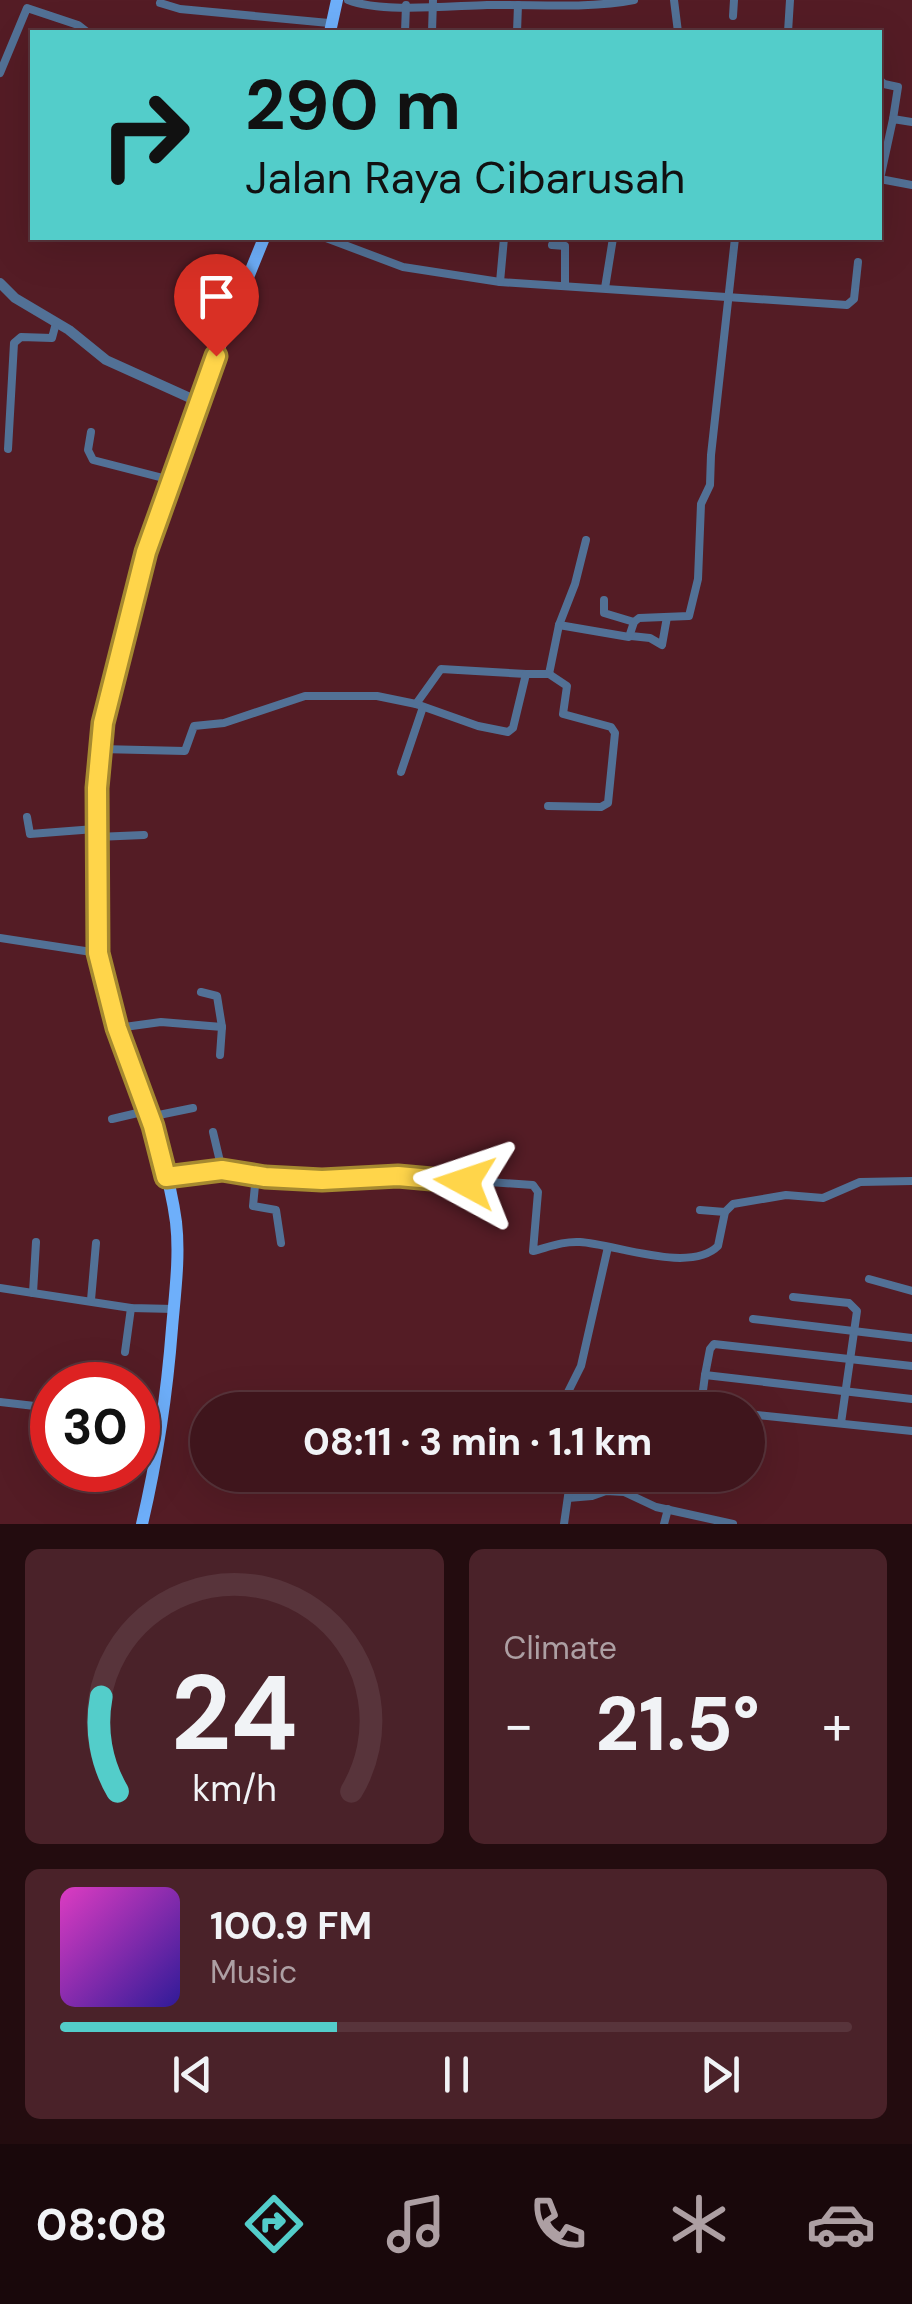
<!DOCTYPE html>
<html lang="en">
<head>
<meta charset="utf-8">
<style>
  body { margin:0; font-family:"DM Sans",sans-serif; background:#4a2229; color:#f1f3f6; height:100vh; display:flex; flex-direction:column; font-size:38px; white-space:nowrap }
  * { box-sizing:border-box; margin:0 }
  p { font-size:32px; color:#ad9fa3 }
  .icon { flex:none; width:55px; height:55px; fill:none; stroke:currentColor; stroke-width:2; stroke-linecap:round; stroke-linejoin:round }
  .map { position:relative; height:1524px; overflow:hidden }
  .drawer { display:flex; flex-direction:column; gap:25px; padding:25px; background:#230c0f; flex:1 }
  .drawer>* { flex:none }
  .top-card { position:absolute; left:30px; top:30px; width:852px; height:210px; border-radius:0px; box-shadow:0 10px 40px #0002,0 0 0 2px #58343b; background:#53cdca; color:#111; overflow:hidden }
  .speed { position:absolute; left:30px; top:1362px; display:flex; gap:20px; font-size:50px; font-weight:700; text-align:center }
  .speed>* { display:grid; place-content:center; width:130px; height:130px; border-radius:50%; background:#3f151c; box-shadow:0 10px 40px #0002,0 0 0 2px #58343b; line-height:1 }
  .speed .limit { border:15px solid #d22; background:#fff; color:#111 }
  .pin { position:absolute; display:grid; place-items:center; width:85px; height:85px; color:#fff; margin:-102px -42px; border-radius:50% 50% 50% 0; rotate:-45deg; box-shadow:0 0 10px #0007 }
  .pin .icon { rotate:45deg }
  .me { position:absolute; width:110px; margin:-55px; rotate:275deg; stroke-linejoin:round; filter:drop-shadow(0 0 8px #0008) }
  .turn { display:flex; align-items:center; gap:35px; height:210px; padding:0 50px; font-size:45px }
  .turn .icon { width:130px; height:130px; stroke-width:2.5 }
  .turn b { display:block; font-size:70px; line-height:85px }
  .big { font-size:75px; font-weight:800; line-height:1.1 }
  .drawer .card { flex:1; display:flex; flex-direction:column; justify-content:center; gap:15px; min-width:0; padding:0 35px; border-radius:15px; background:#4a2229 }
  .drawer .dial { align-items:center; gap:0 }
  .dial svg { height:260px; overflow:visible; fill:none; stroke:#58343b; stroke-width:7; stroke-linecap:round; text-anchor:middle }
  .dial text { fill:#f1f3f6; stroke:none }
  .song { display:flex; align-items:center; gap:30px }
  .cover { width:120px; height:120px; border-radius:15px; background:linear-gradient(135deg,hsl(310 70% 55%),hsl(250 70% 35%)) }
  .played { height:10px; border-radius:5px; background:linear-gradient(90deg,#53cdca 35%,#58343b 35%) }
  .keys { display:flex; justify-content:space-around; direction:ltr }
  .heat { display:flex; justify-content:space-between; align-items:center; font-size:55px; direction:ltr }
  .drawer .tiles { flex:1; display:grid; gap:25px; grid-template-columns:1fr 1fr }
  .card:last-child { grid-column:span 2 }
  .trip { position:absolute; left:190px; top:1392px; width:575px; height:100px; border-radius:50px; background:#3f151c; box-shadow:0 10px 40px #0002,0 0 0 2px #58343b; font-weight:800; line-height:100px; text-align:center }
  .tabs { display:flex; height:160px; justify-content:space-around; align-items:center; background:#19080b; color:#ad9fa3 }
  .tabs .icon { width:70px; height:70px }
  .tabs .active { color:#53cdca }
  .tabs b { font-size:45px; color:#f1f3f6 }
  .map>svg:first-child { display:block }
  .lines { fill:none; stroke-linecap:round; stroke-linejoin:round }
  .minor { stroke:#527196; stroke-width:8 }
  .tertiary { stroke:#527196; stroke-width:10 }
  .primary { stroke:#6eaffa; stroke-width:12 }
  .route-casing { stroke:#a68a30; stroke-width:25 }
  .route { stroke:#ffd54a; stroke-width:18 }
</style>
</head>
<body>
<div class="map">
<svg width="912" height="1524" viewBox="0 0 912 1524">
  <rect width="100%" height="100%" fill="#541c25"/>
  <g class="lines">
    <!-- minor -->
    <g class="minor">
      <path d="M348,0C381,13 449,6 487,5C535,4 587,9 634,0"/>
      <polyline points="674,0 678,32"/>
      <polyline points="160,3 180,9 329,23"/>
      <polyline points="733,16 734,0"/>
      <polyline points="405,32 406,5"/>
      <polyline points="432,32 433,0"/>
      <polyline points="517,32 518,5"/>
      <polyline points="788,32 790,0"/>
      <polyline points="0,73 27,8 78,25 87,32"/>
      <polyline points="880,80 884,84 898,87 893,119"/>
      <polyline points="880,179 893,119 912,122"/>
      <polyline points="880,179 912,185"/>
      <polyline points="326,238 403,267 500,282 847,305 854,299 858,262"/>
      <polyline points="552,245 565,246 565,286"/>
      <polyline points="500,282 504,238"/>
      <polyline points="605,288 613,238"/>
      <polyline points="91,432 88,450 93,460 171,480"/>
      <polyline points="8,449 14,343 21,337 52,338 56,323"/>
      <polyline points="604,600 604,613 634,622"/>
      <polyline points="559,625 575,584 586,540"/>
      <polyline points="631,636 650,638 662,645 667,617"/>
      <polyline points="416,704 441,669 526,674"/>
      <polyline points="100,749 185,751 194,726 224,723 305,696 377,696 416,704 478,726 508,732 513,728 526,674 549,674 559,625 629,637 634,622 639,618 689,616 698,579 701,504 710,485 711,455 735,238"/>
      <polyline points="401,772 423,707"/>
      <polyline points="548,806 601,807 608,803 615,733 611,727 563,714 567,686 549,674"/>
      <polyline points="27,817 30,834 95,829"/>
      <polyline points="96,837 144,835"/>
      <polyline points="0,938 98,953"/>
      <polyline points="201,992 217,996 222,1027"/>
      <polyline points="117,1028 161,1022 222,1027 220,1055"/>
      <polyline points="149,1117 193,1108"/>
      <polyline points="112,1119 146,1111"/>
      <polyline points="213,1132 222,1170"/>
      <polyline points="256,1175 253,1206 276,1210 281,1243"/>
      <path d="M166,1177L222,1170L322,1180L404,1176L533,1185L538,1192L533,1251C549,1247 563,1241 580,1242C615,1244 690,1274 718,1246L725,1212L733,1204L786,1195L823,1198L860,1182L912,1181"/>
      <polyline points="700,1210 725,1212"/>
      <polyline points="869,1279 912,1291"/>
      <polyline points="0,1288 131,1308 174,1309"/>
      <polyline points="33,1293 36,1242"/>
      <polyline points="793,1297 849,1303 857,1311 841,1423"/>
      <polyline points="91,1300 96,1243"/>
      <polyline points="753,1319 912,1338"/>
      <polyline points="125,1352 131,1308"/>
      <polyline points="705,1375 710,1349 714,1344 912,1366"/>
      <polyline points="0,1402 52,1408"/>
      <polyline points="559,1410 581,1366 608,1247"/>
      <polyline points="710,1410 701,1406 705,1375 912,1399"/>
      <polyline points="138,1413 163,1414"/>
      <polyline points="748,1414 912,1431"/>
      <polyline points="568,1498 592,1496 606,1491 624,1492 656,1507 733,1524"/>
      <polyline points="564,1524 571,1475"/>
      <polyline points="664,1524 668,1509"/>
    </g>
    <!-- tertiary -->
    <polyline class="tertiary" points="0,283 15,298 69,330 106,360 199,402"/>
    <!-- primary -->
    <g class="primary">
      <polyline points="330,32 337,0"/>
      <path d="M142,1524C157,1460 167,1394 172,1328C175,1293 180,1256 176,1222C167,1153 136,1091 116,1025C89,934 89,817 103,723L145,552L207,378L264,238"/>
    </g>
  </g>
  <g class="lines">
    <defs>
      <polyline id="route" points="216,356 146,552 103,723 97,788 98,953 117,1028 153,1126 166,1177 222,1170 265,1177 322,1180 398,1176 465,1182"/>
    </defs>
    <!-- route casing -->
    <use href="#route" class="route-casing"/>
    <!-- route -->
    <use href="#route" class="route"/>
  </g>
</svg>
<div class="speed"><div class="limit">30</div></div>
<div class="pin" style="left:216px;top:356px;background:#d93025"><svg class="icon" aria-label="arrive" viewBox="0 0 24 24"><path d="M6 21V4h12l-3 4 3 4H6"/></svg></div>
<svg class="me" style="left:465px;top:1182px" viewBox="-20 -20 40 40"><path d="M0-17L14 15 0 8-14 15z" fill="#ffd54a" stroke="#fff" stroke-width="4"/></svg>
<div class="trip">08:11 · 3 min · 1.1 km</div>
<div class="top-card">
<div class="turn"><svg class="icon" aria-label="right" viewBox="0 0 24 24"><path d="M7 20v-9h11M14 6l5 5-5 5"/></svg><div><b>290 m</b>Jalan Raya Cibarusah</div></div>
</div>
</div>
<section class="drawer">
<div class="tiles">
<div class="card dial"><svg viewBox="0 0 100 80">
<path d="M14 69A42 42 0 1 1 86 69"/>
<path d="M14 69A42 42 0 0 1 9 40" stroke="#53cdca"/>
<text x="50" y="56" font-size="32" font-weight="700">24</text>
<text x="50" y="72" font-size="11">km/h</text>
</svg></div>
<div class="card"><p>Climate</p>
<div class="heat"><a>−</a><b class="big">21.5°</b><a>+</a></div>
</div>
<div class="card">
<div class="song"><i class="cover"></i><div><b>100.9 FM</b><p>Music</p></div></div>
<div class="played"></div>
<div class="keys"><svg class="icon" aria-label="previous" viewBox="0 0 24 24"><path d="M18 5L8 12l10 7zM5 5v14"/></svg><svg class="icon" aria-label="pause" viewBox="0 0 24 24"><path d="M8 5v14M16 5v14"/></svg><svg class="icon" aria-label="next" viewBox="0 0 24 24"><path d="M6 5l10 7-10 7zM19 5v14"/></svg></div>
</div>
</div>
</section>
<nav class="tabs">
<b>08:08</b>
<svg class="icon active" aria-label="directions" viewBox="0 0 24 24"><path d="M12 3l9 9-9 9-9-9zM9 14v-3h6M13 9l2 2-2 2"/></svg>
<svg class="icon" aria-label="music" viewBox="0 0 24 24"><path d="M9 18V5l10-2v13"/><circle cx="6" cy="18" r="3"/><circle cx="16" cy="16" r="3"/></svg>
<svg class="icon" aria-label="phone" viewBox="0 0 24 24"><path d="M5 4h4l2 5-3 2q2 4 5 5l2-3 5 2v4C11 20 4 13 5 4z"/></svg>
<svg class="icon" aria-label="climate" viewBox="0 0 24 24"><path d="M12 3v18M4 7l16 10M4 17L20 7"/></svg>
<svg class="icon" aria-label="car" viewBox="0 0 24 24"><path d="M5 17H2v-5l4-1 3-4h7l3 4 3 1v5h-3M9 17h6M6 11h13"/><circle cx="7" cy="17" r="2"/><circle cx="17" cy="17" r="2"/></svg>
</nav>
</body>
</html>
